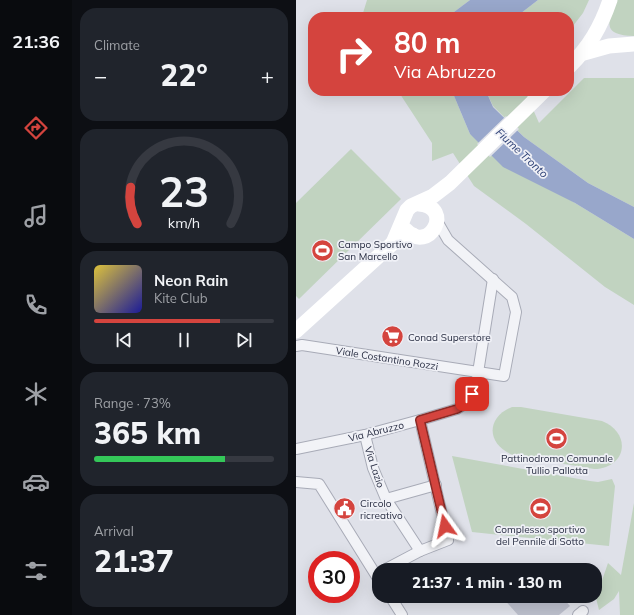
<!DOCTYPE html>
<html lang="en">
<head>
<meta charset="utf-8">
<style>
  body { margin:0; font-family:Mulish,sans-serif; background:#20242c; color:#f1f3f6; height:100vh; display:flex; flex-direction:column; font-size:15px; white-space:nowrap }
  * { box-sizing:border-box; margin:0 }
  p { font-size:13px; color:#9ea1a6 }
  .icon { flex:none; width:22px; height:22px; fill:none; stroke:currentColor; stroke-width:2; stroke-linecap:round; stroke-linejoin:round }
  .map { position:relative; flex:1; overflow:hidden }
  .drawer { display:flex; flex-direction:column; gap:8px; padding:8px; background:#0d0f14; width:224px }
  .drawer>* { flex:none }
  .banner { position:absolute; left:12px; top:12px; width:266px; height:84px; border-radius:16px; box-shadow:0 4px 16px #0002; background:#d4443e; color:#fff; overflow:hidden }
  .speed { position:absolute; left:12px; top:551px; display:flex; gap:8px; font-size:20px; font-weight:700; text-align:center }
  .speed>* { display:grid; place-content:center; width:52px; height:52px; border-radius:50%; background:#171b24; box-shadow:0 4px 16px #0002; line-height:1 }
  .speed .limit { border:6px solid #d22; background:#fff; color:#111 }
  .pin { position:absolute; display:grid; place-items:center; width:34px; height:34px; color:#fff; margin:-17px; border-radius:8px; box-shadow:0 2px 6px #0006 }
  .me { position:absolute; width:44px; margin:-22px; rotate:348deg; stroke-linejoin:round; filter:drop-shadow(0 0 3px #0008) }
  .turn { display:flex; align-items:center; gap:14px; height:84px; padding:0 20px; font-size:18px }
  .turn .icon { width:52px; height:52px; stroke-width:2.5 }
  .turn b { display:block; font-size:28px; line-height:34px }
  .big { font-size:30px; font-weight:800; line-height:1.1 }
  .drawer .tile { flex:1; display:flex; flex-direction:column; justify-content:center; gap:6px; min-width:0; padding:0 14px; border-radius:16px; background:#20242c }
  .drawer .dial { align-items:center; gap:0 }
  .dial svg { height:104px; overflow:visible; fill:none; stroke:#363941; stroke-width:7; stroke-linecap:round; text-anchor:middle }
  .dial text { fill:#f1f3f6; stroke:none }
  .song { display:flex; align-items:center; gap:12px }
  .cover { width:48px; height:48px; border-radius:6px; background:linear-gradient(135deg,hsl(50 70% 55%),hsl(240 70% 35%)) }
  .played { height:4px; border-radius:2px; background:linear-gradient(90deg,#d4443e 70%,#363941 70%) }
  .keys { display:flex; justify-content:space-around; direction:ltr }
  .heat { display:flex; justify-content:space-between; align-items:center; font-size:22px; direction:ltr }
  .charge { height:6px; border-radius:3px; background:linear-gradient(90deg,#34c759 73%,#363941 0) }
  .trip { position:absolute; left:76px; top:563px; width:230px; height:40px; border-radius:16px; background:#171b24; box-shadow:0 4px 16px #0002; font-weight:800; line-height:40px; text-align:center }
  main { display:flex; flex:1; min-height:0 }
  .tabs { display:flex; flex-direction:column; width:72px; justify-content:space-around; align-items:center; background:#090b0e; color:#9ea1a6 }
  .tabs .icon { width:28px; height:28px }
  .tabs .selected { color:#d4443e }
  .tabs b { font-size:18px; color:#f1f3f6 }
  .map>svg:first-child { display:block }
  .green { fill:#c1d3c0 }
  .water { fill:#98a7cb }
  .pier { fill:#dfe1e9 }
  .building { fill:#bcbfcc }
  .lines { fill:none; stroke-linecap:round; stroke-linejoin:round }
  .street-casing { stroke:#a8abb7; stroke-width:12 }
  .street { stroke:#f2f3f7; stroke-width:10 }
  .secondary { stroke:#fff; stroke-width:15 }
  .route-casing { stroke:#8a2c28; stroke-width:10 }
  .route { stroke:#d4443e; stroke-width:7 }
  .labels { text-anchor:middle; stroke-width:3.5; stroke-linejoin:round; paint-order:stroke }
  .poi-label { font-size:10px; fill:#272c41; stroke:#eff0f6; text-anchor:start }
  .street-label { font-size:10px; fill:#272c41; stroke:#eff0f6 }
  .water-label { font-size:11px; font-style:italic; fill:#2f4277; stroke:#eff0f6 }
</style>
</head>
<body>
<main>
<nav class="tabs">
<b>21:36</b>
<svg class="icon selected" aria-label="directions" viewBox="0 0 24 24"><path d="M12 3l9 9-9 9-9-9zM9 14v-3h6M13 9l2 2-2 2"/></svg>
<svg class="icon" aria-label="music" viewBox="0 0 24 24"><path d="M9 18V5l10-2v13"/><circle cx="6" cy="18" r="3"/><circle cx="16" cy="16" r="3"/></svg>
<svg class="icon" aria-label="phone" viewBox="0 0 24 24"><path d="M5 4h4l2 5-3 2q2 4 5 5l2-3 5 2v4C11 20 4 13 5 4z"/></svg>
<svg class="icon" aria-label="climate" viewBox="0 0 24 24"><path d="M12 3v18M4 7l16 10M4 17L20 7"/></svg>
<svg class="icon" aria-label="car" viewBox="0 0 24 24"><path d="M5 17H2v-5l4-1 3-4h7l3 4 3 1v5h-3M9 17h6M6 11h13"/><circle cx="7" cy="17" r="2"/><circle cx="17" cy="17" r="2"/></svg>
<svg class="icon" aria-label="filters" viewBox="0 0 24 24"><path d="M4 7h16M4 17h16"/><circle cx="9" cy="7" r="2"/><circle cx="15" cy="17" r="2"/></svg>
</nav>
<section class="drawer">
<div class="tile"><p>Climate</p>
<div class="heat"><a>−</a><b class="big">22°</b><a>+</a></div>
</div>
<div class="tile dial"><svg viewBox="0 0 100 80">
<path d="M14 69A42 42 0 1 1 86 69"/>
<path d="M14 69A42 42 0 0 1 9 41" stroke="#d4443e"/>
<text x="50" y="56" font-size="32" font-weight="700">23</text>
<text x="50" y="72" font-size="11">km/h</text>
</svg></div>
<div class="tile">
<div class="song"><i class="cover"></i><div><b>Neon Rain</b><p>Kite Club</p></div></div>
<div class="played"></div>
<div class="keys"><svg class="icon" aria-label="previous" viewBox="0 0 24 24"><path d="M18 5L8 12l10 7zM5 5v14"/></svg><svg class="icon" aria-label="pause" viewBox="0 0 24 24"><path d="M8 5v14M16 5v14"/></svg><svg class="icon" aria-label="next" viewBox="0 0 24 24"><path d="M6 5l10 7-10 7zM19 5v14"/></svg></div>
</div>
<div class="tile"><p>Range · 73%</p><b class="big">365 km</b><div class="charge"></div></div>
<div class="tile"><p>Arrival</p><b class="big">21:37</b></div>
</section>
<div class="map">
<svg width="338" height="615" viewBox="0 0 338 615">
  <rect width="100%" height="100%" fill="#dfe1e9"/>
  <!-- green -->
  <g class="green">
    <polygon points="71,0 174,0 158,12 157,17 67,17 67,13"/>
    <polygon points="242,0 293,0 287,13 273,31 273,17 220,17"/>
    <path d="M319,0H338V36C306,35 312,24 319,0Z"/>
    <polygon points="288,78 338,78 338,207 292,183 228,137 197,106 190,91 229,91 243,123"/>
    <polygon points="100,91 156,91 174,134 279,203 338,239 338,305 309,287 230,224 178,186 157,153 136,161 136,143 104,94"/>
    <polygon points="55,149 105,199 3,299 0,296 0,203"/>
    <path d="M216,407H225L306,421C336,433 331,468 298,469L217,455C191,445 189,418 216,407Z"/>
    <polygon points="156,456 294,481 302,482 316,479 319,486 313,546 176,532"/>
    <polygon points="338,503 338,615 324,615 323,591 318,599 303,610 300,598 312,563 325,575"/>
  </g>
  <!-- water -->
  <g class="water">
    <polygon points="174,0 242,0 220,17 157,17 158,12"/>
    <polygon points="156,91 190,91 197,107 228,137 292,183 338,207 338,239 279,203 207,167 174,134"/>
  </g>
  <!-- pier -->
  <polygon class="pier" points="210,116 223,129 194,157 181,144"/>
  <!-- building -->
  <polygon class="building" points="205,596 265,596 274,606 263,615 222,615"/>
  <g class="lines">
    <defs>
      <g id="street">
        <polyline points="0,346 6,345 208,376 220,312 216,297 152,240 141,221"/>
        <polyline points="69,435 77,468 90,499 124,551"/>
        <polyline points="0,449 69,435 124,420 161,409 172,402 180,385 197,279"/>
        <polyline points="0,482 23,484 83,580"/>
        <polyline points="90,499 140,485"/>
        <polyline points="88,570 124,551 152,540 124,420"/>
        <polyline points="94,596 106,615"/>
        <polyline points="282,615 287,611"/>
      </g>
    </defs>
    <!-- street casing -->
    <use href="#street" class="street-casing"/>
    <!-- street -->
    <use href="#street" class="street"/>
    <!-- secondary -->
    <g class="secondary">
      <polyline points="288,53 313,46 338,44"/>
      <path d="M273,67C293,47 305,27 314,0"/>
      <path d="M110,230C133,255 159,207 123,204"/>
      <polyline points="97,243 111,210 115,206 137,196 154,183 248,91"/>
      <polyline points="0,331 97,243 117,235"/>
    </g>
  </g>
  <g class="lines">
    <defs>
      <polyline id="route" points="149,526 124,420 161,409 172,402 176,394"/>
    </defs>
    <!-- route casing -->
    <use href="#route" class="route-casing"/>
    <!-- route -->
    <use href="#route" class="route"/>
  </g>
  <!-- icons -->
  <defs>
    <symbol id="stadium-disc" viewBox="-11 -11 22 22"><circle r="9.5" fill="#d4443e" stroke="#eff0f6"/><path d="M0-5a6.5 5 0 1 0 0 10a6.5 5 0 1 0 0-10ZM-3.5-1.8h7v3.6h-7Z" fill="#fff"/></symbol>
    <symbol id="supermarket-disc" viewBox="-11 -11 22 22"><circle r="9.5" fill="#d4443e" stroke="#eff0f6"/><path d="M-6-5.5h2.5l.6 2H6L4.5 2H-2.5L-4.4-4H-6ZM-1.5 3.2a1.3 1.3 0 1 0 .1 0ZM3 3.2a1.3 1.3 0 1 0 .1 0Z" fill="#fff"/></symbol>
    <symbol id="civic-disc" viewBox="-11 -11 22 22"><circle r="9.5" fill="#d4443e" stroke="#eff0f6"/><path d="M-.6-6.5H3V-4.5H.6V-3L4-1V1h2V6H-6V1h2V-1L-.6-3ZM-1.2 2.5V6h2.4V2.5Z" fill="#fff"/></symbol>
  </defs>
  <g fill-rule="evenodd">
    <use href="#stadium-disc" x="14" y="238" width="25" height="25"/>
    <use href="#supermarket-disc" x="84" y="324" width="25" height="25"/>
    <use href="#stadium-disc" x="248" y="426" width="25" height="25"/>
    <use href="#civic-disc" x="36" y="496" width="25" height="25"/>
    <use href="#stadium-disc" x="232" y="496" width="25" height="25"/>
  </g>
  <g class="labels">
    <!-- poi labels -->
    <g class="poi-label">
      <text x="42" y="248">Campo Sportivo<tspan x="42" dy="12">San Marcello</tspan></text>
      <text x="112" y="341">Conad Superstore</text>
      <text x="261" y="462" text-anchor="middle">Pattinodromo Comunale<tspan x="261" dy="12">Tullio Pallotta</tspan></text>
      <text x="64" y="507">Circolo<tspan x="64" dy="12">ricreativo</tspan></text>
      <text x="244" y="533" text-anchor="middle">Complesso sportivo<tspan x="244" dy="12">del Pennile di Sotto</tspan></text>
    </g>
    <!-- street labels -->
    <g class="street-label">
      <text transform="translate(91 358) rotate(9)" y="4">Viale Costantino Rozzi</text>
      <text transform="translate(80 431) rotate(-14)" y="4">Via Abruzzo</text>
      <text transform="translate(79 467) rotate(72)" y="4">Via Lazio</text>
    </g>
    <!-- water labels -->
    <g class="water-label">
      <text transform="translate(226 153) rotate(43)" y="4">Fiume Tronto</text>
    </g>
  </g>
</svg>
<div class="speed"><div class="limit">30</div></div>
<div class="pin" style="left:176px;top:394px;background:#d93025"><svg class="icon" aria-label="arrive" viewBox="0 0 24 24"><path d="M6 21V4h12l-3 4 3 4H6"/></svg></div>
<svg class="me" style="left:149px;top:526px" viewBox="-20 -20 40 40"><path d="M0-17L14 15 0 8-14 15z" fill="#d4443e" stroke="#fff" stroke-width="4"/></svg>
<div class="trip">21:37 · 1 min · 130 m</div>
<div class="banner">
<div class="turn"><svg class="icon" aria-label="right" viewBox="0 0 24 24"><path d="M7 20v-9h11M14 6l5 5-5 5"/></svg><div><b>80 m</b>Via Abruzzo</div></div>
</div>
</div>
</main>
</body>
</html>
